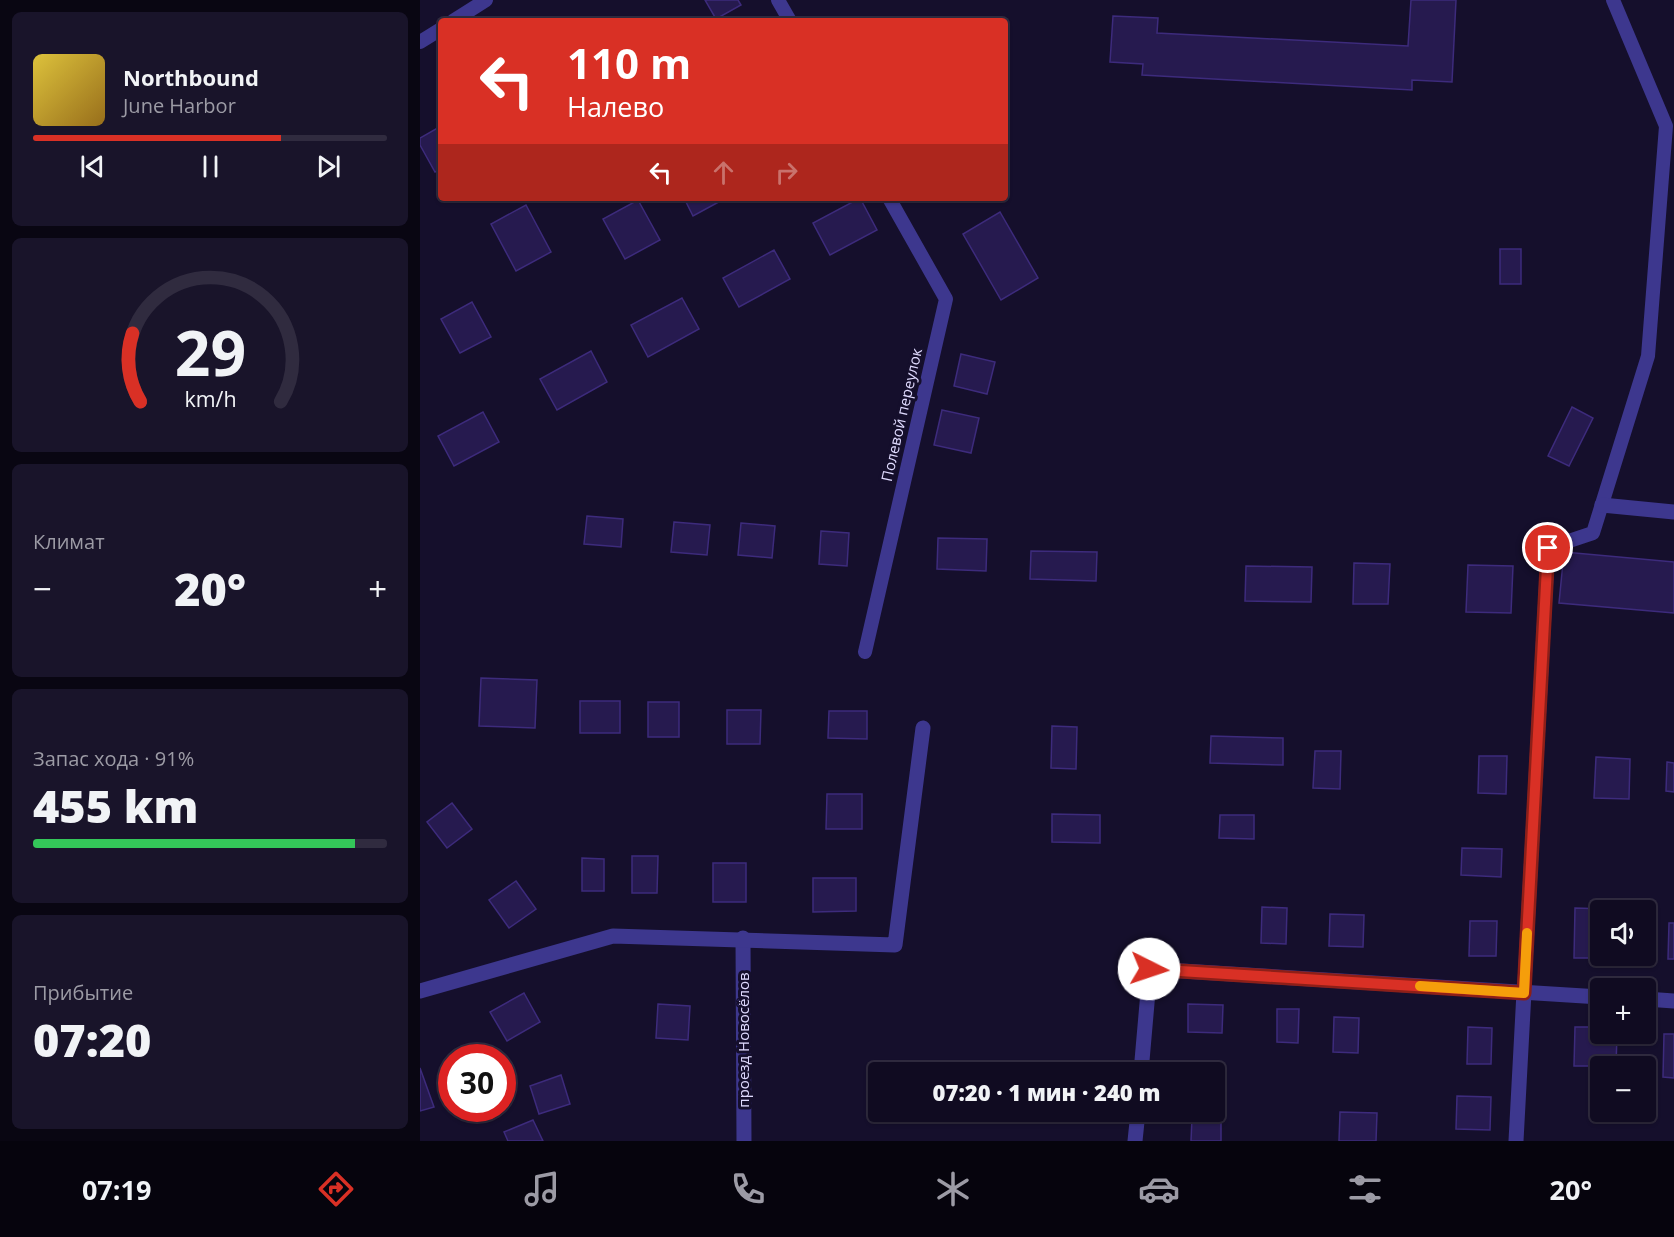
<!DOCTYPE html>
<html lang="ru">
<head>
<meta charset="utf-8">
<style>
  body { margin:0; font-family:"Open Sans",sans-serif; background:#19142a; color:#f1f3f6; height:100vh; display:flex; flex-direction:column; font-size:22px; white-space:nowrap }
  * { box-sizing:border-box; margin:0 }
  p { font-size:20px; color:#9c9ba5 }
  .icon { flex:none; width:33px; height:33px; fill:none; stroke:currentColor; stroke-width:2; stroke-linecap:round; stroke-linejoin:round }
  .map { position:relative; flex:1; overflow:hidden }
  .panel { display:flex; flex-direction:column; gap:12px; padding:12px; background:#090612; width:420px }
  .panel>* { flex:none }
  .banner { position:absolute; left:18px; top:18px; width:570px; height:183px; border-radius:6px; box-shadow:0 2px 4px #0004,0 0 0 2px #302b3f; background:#d93025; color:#fff; overflow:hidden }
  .tools { position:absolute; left:1170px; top:900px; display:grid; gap:12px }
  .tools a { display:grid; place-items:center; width:66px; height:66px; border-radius:6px; background:#100b21; box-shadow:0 2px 4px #0004,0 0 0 2px #302b3f; font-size:30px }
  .speed { position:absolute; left:18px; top:1044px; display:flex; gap:12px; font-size:30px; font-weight:700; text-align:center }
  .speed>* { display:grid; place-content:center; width:78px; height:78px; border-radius:50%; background:#100b21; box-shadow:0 2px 4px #0004,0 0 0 2px #302b3f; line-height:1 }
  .speed .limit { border:9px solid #d22; background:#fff; color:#111 }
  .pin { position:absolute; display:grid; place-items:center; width:51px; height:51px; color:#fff; margin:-26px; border:3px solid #fff; border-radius:50%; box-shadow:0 2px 6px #0007 }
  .me { position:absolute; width:66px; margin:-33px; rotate:94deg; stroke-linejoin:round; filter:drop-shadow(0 0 4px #0008) }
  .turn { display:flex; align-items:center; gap:21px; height:126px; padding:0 30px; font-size:27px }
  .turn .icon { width:78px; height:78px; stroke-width:2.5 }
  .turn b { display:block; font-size:42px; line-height:51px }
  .lanes { display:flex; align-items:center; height:57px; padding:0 30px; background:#0003; justify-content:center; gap:30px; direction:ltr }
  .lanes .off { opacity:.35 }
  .big { font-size:45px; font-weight:800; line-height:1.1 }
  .panel .widget { flex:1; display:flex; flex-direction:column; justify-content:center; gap:9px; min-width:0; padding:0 21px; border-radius:9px; background:#19142a }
  .panel .dial { align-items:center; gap:0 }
  .dial svg { height:156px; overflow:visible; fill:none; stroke:#302b3f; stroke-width:7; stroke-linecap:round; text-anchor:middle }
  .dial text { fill:#f1f3f6; stroke:none }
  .song { display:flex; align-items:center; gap:18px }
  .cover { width:72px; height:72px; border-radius:9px; background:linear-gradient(135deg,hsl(50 70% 55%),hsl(40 70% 35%)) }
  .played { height:6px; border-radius:3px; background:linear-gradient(90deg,#d93025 70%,#302b3f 70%) }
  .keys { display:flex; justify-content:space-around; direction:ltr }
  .heat { display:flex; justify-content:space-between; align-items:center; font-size:33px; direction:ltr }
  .charge { height:9px; border-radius:4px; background:linear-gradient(90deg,#34c759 91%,#302b3f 0) }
  .trip { position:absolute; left:448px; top:1062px; width:357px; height:60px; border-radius:6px; background:#100b21; box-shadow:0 2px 4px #0004,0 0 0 2px #302b3f; font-weight:800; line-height:60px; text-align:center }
  .tabs { display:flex; height:96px; justify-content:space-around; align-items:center; background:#06040d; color:#9c9ba5 }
  .tabs .icon { width:42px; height:42px }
  .tabs .on { color:#d93025 }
  .tabs b { font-size:27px; color:#f1f3f6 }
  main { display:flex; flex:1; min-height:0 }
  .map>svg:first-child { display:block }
  .building { fill:#261a4f; stroke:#3d2b7c; stroke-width:1.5 }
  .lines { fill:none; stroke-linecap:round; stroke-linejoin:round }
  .service { stroke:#3d378e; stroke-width:14 }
  .minor { stroke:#3d378e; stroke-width:15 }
  .route-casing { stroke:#8d1f18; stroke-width:15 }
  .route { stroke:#d93025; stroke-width:10 }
  .slow { stroke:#f59e0b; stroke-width:10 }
  .labels { text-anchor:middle; stroke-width:6; stroke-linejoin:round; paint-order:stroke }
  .street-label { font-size:15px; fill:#e0dbff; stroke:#150f2c }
</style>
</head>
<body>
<main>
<section class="panel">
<div class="widget">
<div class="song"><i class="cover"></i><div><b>Northbound</b><p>June Harbor</p></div></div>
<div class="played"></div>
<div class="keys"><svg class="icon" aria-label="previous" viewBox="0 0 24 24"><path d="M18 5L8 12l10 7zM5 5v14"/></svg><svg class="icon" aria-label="pause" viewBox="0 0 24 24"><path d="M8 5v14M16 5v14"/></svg><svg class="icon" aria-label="next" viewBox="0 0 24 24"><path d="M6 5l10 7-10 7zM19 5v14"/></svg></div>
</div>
<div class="widget dial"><svg viewBox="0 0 100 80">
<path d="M14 69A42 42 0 1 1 86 69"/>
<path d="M14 69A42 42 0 0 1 10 34" stroke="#d93025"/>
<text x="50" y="56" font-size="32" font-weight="700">29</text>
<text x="50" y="72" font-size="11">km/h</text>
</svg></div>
<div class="widget"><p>Климат</p>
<div class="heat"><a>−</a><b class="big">20°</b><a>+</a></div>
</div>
<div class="widget"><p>Запас хода · 91%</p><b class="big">455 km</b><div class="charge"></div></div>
<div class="widget"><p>Прибытие</p><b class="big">07:20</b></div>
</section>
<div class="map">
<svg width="1254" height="1141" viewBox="0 0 1254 1141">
  <rect width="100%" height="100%" fill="#150f2c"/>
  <!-- building -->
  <g class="building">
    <polygon points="285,0 318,0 321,5 296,19"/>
    <polygon points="991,0 1036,0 1032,82 992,80 992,90 722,75 723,64 690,62 693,16 738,18 737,33 988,46"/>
    <polygon points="21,126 21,169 15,172 0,145 0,138"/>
    <polygon points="264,198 306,198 273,216"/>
    <polygon points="440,198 457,230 410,255 393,223"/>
    <polygon points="218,200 240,240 205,259 183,219"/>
    <polygon points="106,205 131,252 96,271 71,224"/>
    <polygon points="580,212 618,278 581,300 543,234"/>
    <rect x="1080" y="249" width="21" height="35"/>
    <polygon points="354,250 370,279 319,307 303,278"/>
    <polygon points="262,298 279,329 228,357 211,325"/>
    <polygon points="52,302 71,337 40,353 21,319"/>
    <polygon points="171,351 187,382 137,410 120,379"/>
    <polygon points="541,354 575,362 567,394 534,386"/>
    <polygon points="1152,407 1173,418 1149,466 1128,456"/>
    <polygon points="522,410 559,418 551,453 514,445"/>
    <polygon points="63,412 79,442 34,466 18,436"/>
    <polygon points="167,516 203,519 201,547 164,544"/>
    <polygon points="254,522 290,525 287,555 251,552"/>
    <polygon points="321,523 355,526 352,558 318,555"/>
    <polygon points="401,531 429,533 427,566 399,564"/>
    <polygon points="518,538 567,539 566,571 517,569"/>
    <polygon points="611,551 677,552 676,581 610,579"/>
    <polygon points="1144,552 1254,562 1254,613 1139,603"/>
    <polygon points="934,563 970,564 968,604 933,604"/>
    <polygon points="1048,565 1093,566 1091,613 1046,612"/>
    <polygon points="826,566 892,567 891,602 825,601"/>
    <polygon points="61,678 117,680 115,728 59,726"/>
    <rect x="160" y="701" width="40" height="32"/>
    <rect x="228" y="702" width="31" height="35"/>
    <polygon points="307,710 341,710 340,744 307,744"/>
    <polygon points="409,711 447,711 447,739 408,738"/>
    <polygon points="632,726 657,727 656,769 631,768"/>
    <polygon points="791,736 863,738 863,765 790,763"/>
    <polygon points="895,751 921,751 920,789 893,788"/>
    <polygon points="1059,756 1087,756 1086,794 1058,793"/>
    <polygon points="1176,757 1210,759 1209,799 1174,798"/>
    <polygon points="1247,762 1254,763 1254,792 1246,791"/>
    <polygon points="407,794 442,794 442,829 406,829"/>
    <polygon points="32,803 52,829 27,848 7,822"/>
    <polygon points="632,814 680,815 680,843 632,842"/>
    <polygon points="800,815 834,815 834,839 799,838"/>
    <polygon points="1042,848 1082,849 1081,877 1041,875"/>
    <polygon points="212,856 238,856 237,893 212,893"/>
    <polygon points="162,858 184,859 184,891 162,891"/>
    <rect x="293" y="863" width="33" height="39"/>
    <polygon points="393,878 436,878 436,911 393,912"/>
    <polygon points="96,881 116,909 89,928 69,900"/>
    <polygon points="842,907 867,908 866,944 841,943"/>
    <polygon points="1155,908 1186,909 1180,910 1180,956 1185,956 1185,958 1154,958"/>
    <polygon points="910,914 944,915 943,947 909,946"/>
    <polygon points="1050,921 1077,921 1076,956 1049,956"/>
    <polygon points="1249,923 1254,923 1254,959 1248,959"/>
    <polygon points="104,993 120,1022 87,1041 70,1012"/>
    <polygon points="238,1004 270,1006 268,1040 236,1038"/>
    <polygon points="768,1004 803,1005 802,1033 768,1032"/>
    <polygon points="857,1009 879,1009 878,1043 857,1042"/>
    <polygon points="914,1017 939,1018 938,1053 913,1052"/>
    <polygon points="1048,1027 1072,1028 1071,1064 1047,1064"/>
    <polygon points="1155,1027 1180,1027 1180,1034 1197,1034 1196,1066 1154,1066"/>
    <polygon points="1244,1034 1254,1034 1254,1078 1243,1077"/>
    <polygon points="0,1068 14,1107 0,1111"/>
    <polygon points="141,1075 150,1104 119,1114 110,1086"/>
    <polygon points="1037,1096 1071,1097 1070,1130 1036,1129"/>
    <polygon points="920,1112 957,1113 956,1141 919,1141"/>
    <polygon points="772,1118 801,1119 801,1141 771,1141"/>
    <polygon points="113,1120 123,1141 88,1141 84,1132"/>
  </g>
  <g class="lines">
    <!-- service -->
    <g class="service">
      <polyline points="358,0 370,21"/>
      <polyline points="33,21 66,0"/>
      <polyline points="0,42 21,29"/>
      <polyline points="445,652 526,299 469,198"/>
      <polyline points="1104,992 1128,548 1173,533 1228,356 1246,126 1193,0"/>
    </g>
    <!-- minor -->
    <g class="minor">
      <polyline points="1182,505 1254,512"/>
      <polyline points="323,938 324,1141"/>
      <polyline points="0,991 193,936 475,945 503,728"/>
      <polyline points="1226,999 1254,1001"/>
      <polyline points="721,1072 730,969 1180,997"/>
      <polyline points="715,1141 718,1112"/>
      <polyline points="1096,1141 1104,992"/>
    </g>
  </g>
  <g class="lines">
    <defs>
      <polyline id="route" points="729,969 1104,993 1128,548"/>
    </defs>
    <!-- route casing -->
    <use href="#route" class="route-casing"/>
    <!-- route -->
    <use href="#route" class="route"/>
    <!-- slow -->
    <polyline class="slow" points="1000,986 1104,993 1107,933"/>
  </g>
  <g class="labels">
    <!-- street labels -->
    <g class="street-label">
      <text transform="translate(482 415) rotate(-77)" y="5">Полевой переулок</text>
      <text transform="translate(324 1040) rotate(-90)" y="5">проезд Новосёлов</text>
    </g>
  </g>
</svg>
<div class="tools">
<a><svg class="icon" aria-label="sound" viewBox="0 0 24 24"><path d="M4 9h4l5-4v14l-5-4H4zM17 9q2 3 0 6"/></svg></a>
<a>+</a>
<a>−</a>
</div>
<div class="speed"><div class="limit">30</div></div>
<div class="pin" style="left:1128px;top:548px;background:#d93025"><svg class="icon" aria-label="arrive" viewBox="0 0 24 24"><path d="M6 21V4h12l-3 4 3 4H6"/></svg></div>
<svg class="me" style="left:729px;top:969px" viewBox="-20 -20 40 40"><circle r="19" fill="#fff"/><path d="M0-13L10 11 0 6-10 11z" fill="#d93025"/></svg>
<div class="trip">07:20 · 1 мин · 240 m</div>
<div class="banner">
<div class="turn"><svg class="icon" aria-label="left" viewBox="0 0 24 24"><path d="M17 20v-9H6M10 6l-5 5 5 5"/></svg><div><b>110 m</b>Налево</div></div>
<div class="lanes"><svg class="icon" aria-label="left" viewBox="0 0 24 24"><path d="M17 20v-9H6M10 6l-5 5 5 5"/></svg><svg class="icon off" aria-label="ahead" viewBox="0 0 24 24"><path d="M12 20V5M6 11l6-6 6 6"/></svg><svg class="icon off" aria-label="right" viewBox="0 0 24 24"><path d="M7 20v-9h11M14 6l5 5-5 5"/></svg></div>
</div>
</div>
</main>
<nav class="tabs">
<b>07:19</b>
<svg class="icon on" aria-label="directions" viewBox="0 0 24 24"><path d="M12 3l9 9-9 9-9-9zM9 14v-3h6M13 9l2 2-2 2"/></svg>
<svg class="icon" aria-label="music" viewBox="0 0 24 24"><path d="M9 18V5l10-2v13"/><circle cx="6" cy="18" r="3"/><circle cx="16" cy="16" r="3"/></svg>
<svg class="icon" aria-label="phone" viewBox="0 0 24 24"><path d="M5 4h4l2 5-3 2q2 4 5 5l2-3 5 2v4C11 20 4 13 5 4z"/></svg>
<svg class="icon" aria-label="climate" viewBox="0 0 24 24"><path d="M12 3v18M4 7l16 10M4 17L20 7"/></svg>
<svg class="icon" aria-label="car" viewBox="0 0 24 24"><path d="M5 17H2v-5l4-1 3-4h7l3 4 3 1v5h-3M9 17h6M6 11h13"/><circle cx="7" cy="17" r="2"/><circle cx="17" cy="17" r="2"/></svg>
<svg class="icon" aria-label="filters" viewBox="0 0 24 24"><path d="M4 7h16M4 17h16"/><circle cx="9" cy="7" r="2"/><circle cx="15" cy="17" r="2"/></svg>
<b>20°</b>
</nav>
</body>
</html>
